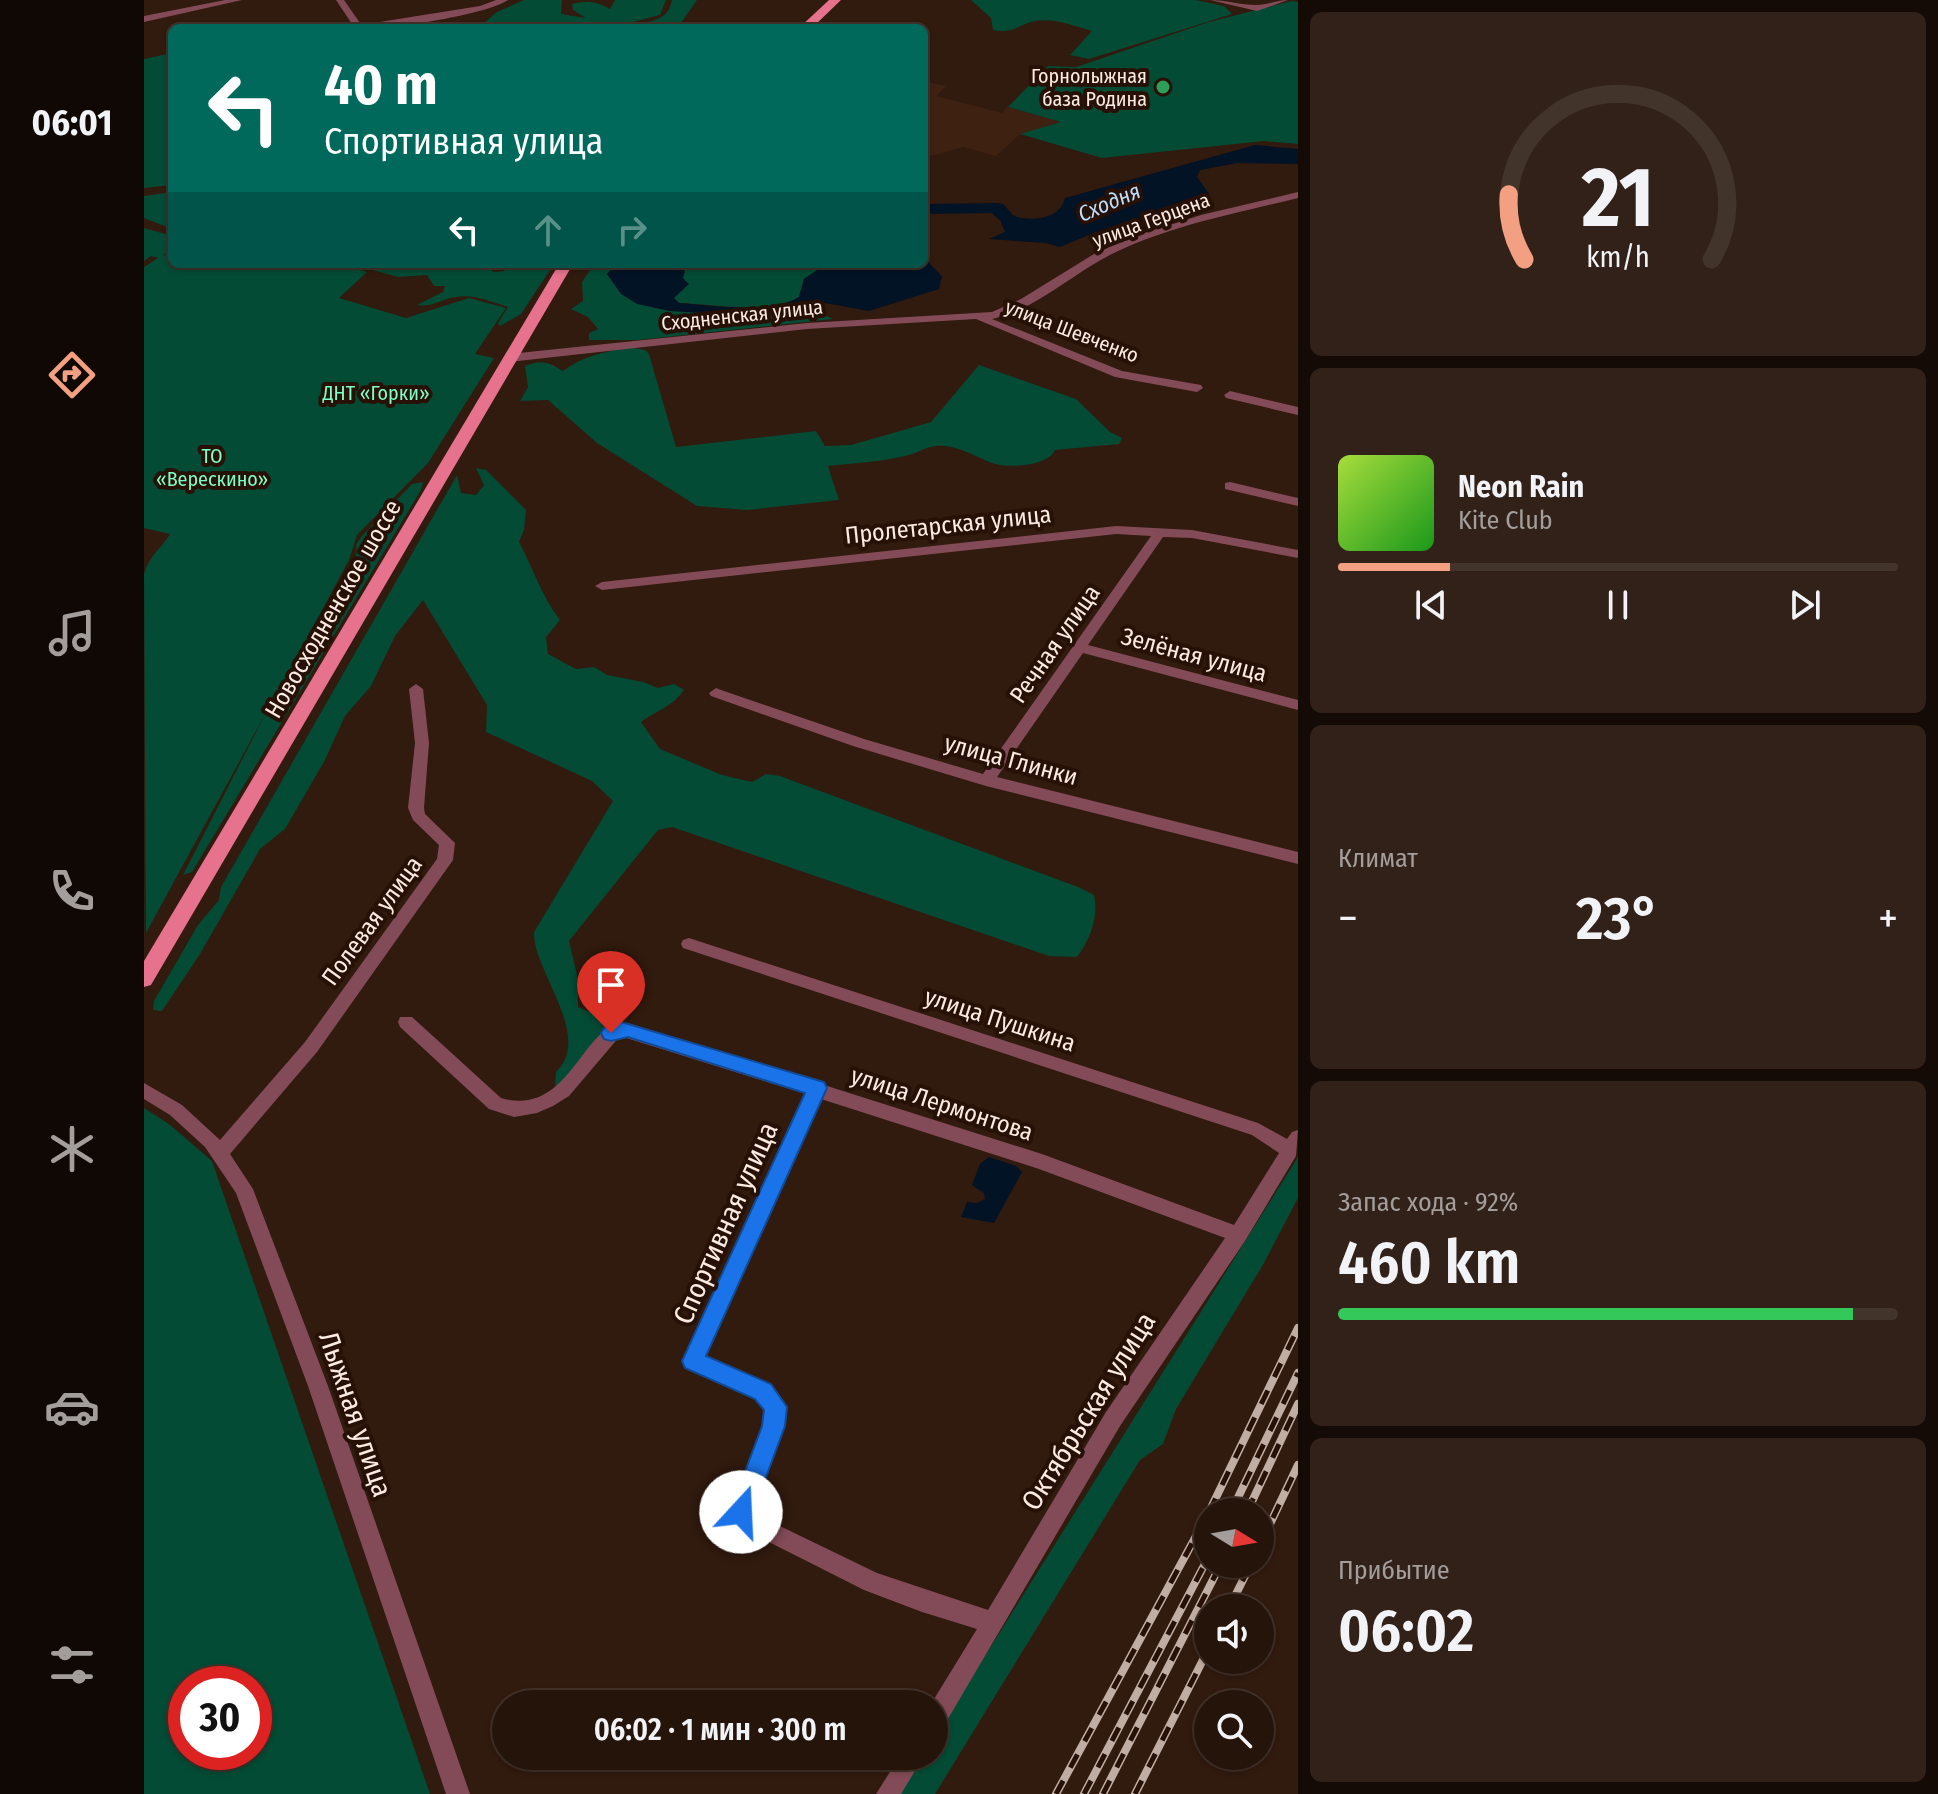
<!DOCTYPE html>
<html lang="ru">
<head>
<meta charset="utf-8">
<style>
  body { margin:0; font-family:"Fira Sans Condensed",sans-serif; background:#312118; color:#f1f3f6; height:100vh; display:flex; flex-direction:column; font-size:30px; white-space:nowrap }
  * { box-sizing:border-box; margin:0 }
  p { font-size:26px; color:#a39e9c }
  .icon { flex:none; width:44px; height:44px; fill:none; stroke:currentColor; stroke-width:2; stroke-linecap:round; stroke-linejoin:round }
  .map { position:relative; flex:1; overflow:hidden }
  .sheet { display:flex; flex-direction:column; gap:12px; padding:12px; background:#140b06; width:640px }
  .sheet>* { flex:none }
  .banner { position:absolute; left:24px; top:24px; width:760px; height:244px; border-radius:12px; box-shadow:0 2px 6px #0004,0 0 0 2px #42332b; background:#00695c; color:#fff; overflow:hidden }
  .needle { width:52px; rotate:101deg }
  .controls { position:absolute; left:1050px; top:1498px; display:grid; gap:16px }
  .controls a { display:grid; place-items:center; width:80px; height:80px; border-radius:50%; background:#25140a; box-shadow:0 2px 6px #0004,0 0 0 2px #42332b; font-size:40px }
  .speed { position:absolute; left:24px; top:1666px; display:flex; gap:16px; font-size:40px; font-weight:700; text-align:center }
  .speed>* { display:grid; place-content:center; width:104px; height:104px; border-radius:50%; background:#25140a; box-shadow:0 2px 6px #0004,0 0 0 2px #42332b; line-height:1 }
  .speed .limit { border:12px solid #d22; background:#fff; color:#111 }
  .pin { position:absolute; display:grid; place-items:center; width:68px; height:68px; color:#fff; margin:-82px -34px; border-radius:50% 50% 50% 0; rotate:-45deg; box-shadow:0 0 8px #0007 }
  .pin .icon { rotate:45deg }
  .me { position:absolute; width:88px; margin:-44px; rotate:20deg; stroke-linejoin:round; filter:drop-shadow(0 0 6px #0008) }
  .turn { display:flex; align-items:center; gap:28px; height:168px; padding:0 24px; font-size:36px }
  .turn .icon { width:104px; height:104px; stroke-width:2.5 }
  .turn b { display:block; font-size:56px; line-height:68px }
  .lanes { display:flex; align-items:center; height:76px; padding:0 24px; background:#0003; justify-content:center; gap:40px; direction:ltr }
  .lanes .off { opacity:.35 }
  .big { font-size:60px; font-weight:600; line-height:1.1 }
  .sheet .card { flex:1; display:flex; flex-direction:column; justify-content:center; gap:12px; min-width:0; padding:0 28px; border-radius:12px; background:#312118 }
  .sheet .dial { align-items:center; gap:0 }
  .dial svg { height:208px; overflow:visible; fill:none; stroke:#42332b; stroke-width:7; stroke-linecap:round; text-anchor:middle }
  .dial text { fill:#f1f3f6; stroke:none }
  .song { display:flex; align-items:center; gap:24px }
  .cover { width:96px; height:96px; border-radius:12px; background:linear-gradient(135deg,hsl(80 70% 55%),hsl(120 70% 35%)) }
  .played { height:8px; border-radius:4px; background:linear-gradient(90deg,#f2a081 20%,#42332b 20%) }
  .keys { display:flex; justify-content:space-around; direction:ltr }
  .heat { display:flex; justify-content:space-between; align-items:center; font-size:44px; direction:ltr }
  .charge { height:12px; border-radius:6px; background:linear-gradient(90deg,#34c759 92%,#42332b 0) }
  .trip { position:absolute; left:348px; top:1690px; width:456px; height:80px; border-radius:40px; background:#25140a; box-shadow:0 2px 6px #0004,0 0 0 2px #42332b; font-weight:600; line-height:80px; text-align:center }
  main { display:flex; flex:1; min-height:0 }
  .tab-bar { display:flex; flex-direction:column; width:144px; justify-content:space-around; align-items:center; background:#0f0804; color:#a39e9c }
  .tab-bar .icon { width:56px; height:56px }
  .tab-bar .on { color:#f2a081 }
  .tab-bar b { font-size:36px; color:#f1f3f6 }
  .map>svg:first-child { display:block }
  .built { fill:#3e2111 }
  .green { fill:#034b34; fill-rule:evenodd }
  .water { fill:#011324 }
  .lines { fill:none; stroke-linecap:round; stroke-linejoin:round }
  .river { fill:#011324; fill-rule:evenodd }
  .minor { fill:#834b57; fill-rule:evenodd }
  .major { fill:#e6728d; fill-rule:evenodd }
  .rail-casing { stroke:#c0aea4; stroke-width:8 }
  .rail { stroke:#271106; stroke-width:5; stroke-dasharray:15; stroke-linecap:butt }
  .route { fill:#1a73e8; stroke:#114b97; stroke-width:2 }
  .leisure-dot { fill:#2e9e5b; stroke:#271106; stroke-width:3 }
  .labels { text-anchor:middle; stroke-width:8; stroke-linejoin:round; paint-order:stroke }
  .far-poi-label { font-size:20px; fill:#fcebe3; stroke:#271106; text-anchor:end }
  .far-street-label { font-size:20px; fill:#fcebe3; stroke:#271106 }
  .far-park-label { font-size:20px; fill:#7bfec7; stroke:#271106 }
  .far-water-label { font-size:22px; font-style:italic; fill:#bcdefd; stroke:#271106 }
  .street-label { font-size:24px; fill:#fcebe3; stroke:#271106 }
  .near-street-label { font-size:28px; fill:#fcebe3; stroke:#271106 }
</style>
</head>
<body>
<main>
<nav class="tab-bar">
<b>06:01</b>
<svg class="icon on" aria-label="directions" viewBox="0 0 24 24"><path d="M12 3l9 9-9 9-9-9zM9 14v-3h6M13 9l2 2-2 2"/></svg>
<svg class="icon" aria-label="music" viewBox="0 0 24 24"><path d="M9 18V5l10-2v13"/><circle cx="6" cy="18" r="3"/><circle cx="16" cy="16" r="3"/></svg>
<svg class="icon" aria-label="phone" viewBox="0 0 24 24"><path d="M5 4h4l2 5-3 2q2 4 5 5l2-3 5 2v4C11 20 4 13 5 4z"/></svg>
<svg class="icon" aria-label="climate" viewBox="0 0 24 24"><path d="M12 3v18M4 7l16 10M4 17L20 7"/></svg>
<svg class="icon" aria-label="car" viewBox="0 0 24 24"><path d="M5 17H2v-5l4-1 3-4h7l3 4 3 1v5h-3M9 17h6M6 11h13"/><circle cx="7" cy="17" r="2"/><circle cx="17" cy="17" r="2"/></svg>
<svg class="icon" aria-label="filters" viewBox="0 0 24 24"><path d="M4 7h16M4 17h16"/><circle cx="9" cy="7" r="2"/><circle cx="15" cy="17" r="2"/></svg>
</nav>
<div class="map">
<svg width="1154" height="1794" viewBox="0 0 1154 1794">
  <rect width="100%" height="100%" fill="#311a0e"/>
  <!-- built -->
  <polygon class="built" points="780,81 802,86 792,96 858,113 863,107 919,122 876,134 852,156 819,147 780,158"/>
  <!-- green -->
  <g class="green">
    <path d="M380,0H418L417,14L442,18L429,10L428,4C443,0 452,1 466,9L471,0H522L516,15L466,28H334L353,12Z"/>
    <path d="M528,0H553L537,23L539,28H474C495,20 523,27 528,0Z"/>
    <path d="M827,0H1051L1080,6L1088,14L945,59L926,55L948,31C930,26 910,18 891,21C873,25 870,34 849,30L847,18Z"/>
    <polygon points="1148,1 1154,2 1154,144 1120,141 958,158 876,134 917,122 864,107 904,66 932,67 1065,22"/>
    <polygon points="28,53 28,185 0,188 0,59"/>
    <polygon points="28,192 28,229 0,218 0,196"/>
    <path d="M0,228L28,236V249L18,256L28,252V264H201L223,272L195,298L262,318L325,298L362,308L331,354L350,358L284,463L213,535L205,560L156,651L196,581C206,570 215,560 212,545L217,537L268,484L279,482L277,490L48,872L39,875L124,709L2,933L0,574C5,556 16,550 26,534L0,528V267L14,258L7,256L0,261Z"/>
    <path d="M207,264H330L339,265L350,272L360,271L365,264H410L377,314L356,326L354,323L364,307C347,302 330,294 312,297C297,299 288,308 273,305L299,292L301,286H290L283,275L254,277Z"/>
    <path d="M450,264H472L463,274C481,300 497,306 527,311L678,314L689,319L494,340H445V333L454,329L444,317L427,309L439,301L438,282Z"/>
    <path d="M530,264H682L660,279L655,297C626,315 567,304 535,303L530,298L541,271Z"/>
    <path d="M489,348L501,350L505,354L532,447L672,431L681,446L707,445L787,422L835,365L932,399L966,432L978,438L975,444L911,450C904,466 864,469 848,463C832,457 819,448 801,446C786,444 778,451 765,455C739,462 710,463 684,466L695,500L603,510L553,506L453,443L404,400L376,401L384,387L381,366C397,359 405,362 419,371C441,355 462,351 489,348Z"/>
    <path d="M332,468L342,470L382,510L380,530L375,542C389,568 398,597 416,620L402,637L404,654L432,669L450,667L463,675L499,682L514,688L530,684L540,690C529,706 512,711 497,722L516,749L578,775L608,782L622,774L636,776L934,887L950,895C955,917 946,940 933,957L905,956L528,827L514,830L425,941L434,979V1007L458,1017L461,1032L427,1080L411,1086L412,1072C450,1036 388,970 390,932L469,801L448,781L342,732L343,705L279,600L251,636L227,686L201,716L181,760L141,829L116,849L56,954L18,1011L9,1010L10,1001L54,925L75,900L77,887L313,475L317,493L332,495L340,485Z"/>
    <path d="M0,1108L25,1124L68,1161L286,1794H0ZM42,1684H110V1752H42Z"/>
    <polygon points="1154,1157 1154,1198 1120,1263 1032,1409 1019,1444 996,1460 791,1794 753,1794 778,1756 790,1756 790,1737"/>
  </g>
  <!-- water -->
  <g class="water">
    <path d="M1111,145L1154,149V164L1093,163L1056,170L1053,177L1065,194L1061,205L952,232L916,247L902,243L845,239L861,232L853,212C862,211 863,215 872,217C890,221 916,219 921,198Z"/>
    <path d="M780,258L798,276L795,289L725,311L681,303L650,313L590,315L527,311L493,304L477,294L463,274L472,264H530L541,271L539,278L545,284L530,298L535,303C567,305 627,315 655,297L660,279L682,264H780Z"/>
    <polygon points="845,1157 872,1166 878,1172 850,1223 817,1217 823,1202 833,1203 841,1199 840,1193 828,1185 836,1164"/>
  </g>
  <g class="lines">
    <!-- river -->
    <path class="river" d="M853,203L859,204L869,215L897,228L888,233C873,229 859,225 848,213L780,214V204Z"/>
    <!-- minor -->
    <g class="minor">
      <polygon points="81,0 98,0 0,22 0,16"/>
      <path d="M192,0H200L216,23L223,24L336,6L352,0H364C342,15 237,32 210,27Z"/>
      <path d="M1066,0C1081,0 1097,5 1112,5C1123,5 1133,0 1144,0L1113,11Z"/>
      <path d="M1154,192V198C1093,213 1029,225 972,252C931,271 894,309 848,319L978,371L1057,385L1059,388L1053,392L971,377L832,319L663,329L365,362L359,358L365,354L663,323L848,312L877,299L950,254L988,237L1057,215Z"/>
      <polygon points="1086,391 1154,407 1154,415 1082,398 1080,395"/>
      <polygon points="1086,482 1154,498 1154,506 1081,489 1081,483"/>
      <polygon points="972,526 1048,530 1154,550 1154,558 1048,538 1019,537 944,645 1154,700 1154,710 939,653 853,777 1154,852 1154,864 842,786 709,746 567,696 565,693 572,688 577,690 720,739 839,774 1007,536 972,534 458,590 451,586 458,582"/>
      <polygon points="272,684 279,689 285,743 280,808 281,814 311,843 309,860 173,1052 86,1154 109,1189 184,1386 326,1794 302,1794 164,1386 92,1193 61,1147 26,1115 0,1099 0,1083 38,1105 76,1140 161,1042 293,859 295,845 269,820 264,808 271,743 265,689"/>
      <path d="M545,938L1114,1123L1143,1139L1148,1132L1154,1130L1152,1156L1101,1241L976,1426L798,1729L790,1732V1704H787L833,1629L778,1612L720,1590L591,1525L588,1518L589,1505L620,1426L622,1410L612,1399L542,1367L539,1361L662,1094L476,1036L425,1096L409,1106L393,1113L370,1117L345,1109L256,1027L254,1022L256,1017H268L357,1098C428,1118 438,1019 484,1023L670,1082L673,1081L680,1085L898,1154L1090,1225L1135,1153L1108,1135L539,948L537,944L539,940ZM677,1099L895,1169L1081,1238L962,1412L844,1610L733,1573L609,1513V1505L640,1426L642,1407L626,1385L561,1357Z"/>
      <polygon points="756,1756 780,1756 757,1794 732,1794"/>
    </g>
    <!-- major -->
    <g class="major">
      <polygon points="685,0 697,0 668,28 655,28"/>
      <polygon points="415,264 429,264 7,985 0,987 0,961"/>
    </g>
    <defs>
      <g id="rail">
        <polyline points="1065,1512 1154,1328"/>
        <polyline points="1087,1512 1154,1373"/>
        <polyline points="1103,1512 1154,1404"/>
        <polyline points="1116,1545 1154,1465"/>
        <polyline points="1085,1608 1107,1564"/>
        <polyline points="912,1794 1064,1514"/>
        <polyline points="940,1794 1064,1558"/>
        <polyline points="959,1794 1077,1564"/>
        <polyline points="991,1794 1064,1650"/>
      </g>
    </defs>
    <!-- rail casing -->
    <use href="#rail" class="rail-casing"/>
    <!-- rail -->
    <use href="#rail" class="rail"/>
  </g>
  <!-- route -->
  <polygon class="route" points="474,1021 673,1080 680,1082 683,1088 562,1356 627,1384 643,1407 641,1426 609,1512 606,1520 597,1523 589,1520 586,1512 618,1426 620,1410 611,1399 541,1368 538,1361 661,1093 484,1037 467,1041 460,1039 457,1033 460,1028"/>
  <!-- markers -->
  <circle class="leisure-dot" cx="1019" cy="87" r="8"/>
  <g class="labels">
    <!-- far-poi labels -->
    <g class="far-poi-label">
      <text x="1003" y="83">Горнолыжная<tspan x="1003" dy="23">база Родина</tspan></text>
    </g>
    <!-- far-street labels -->
    <g class="far-street-label">
      <text transform="translate(1007 220) rotate(-20)" y="7">улица Герцена</text>
      <text transform="translate(598 315) rotate(-6)" y="7">Сходненская улица</text>
      <text transform="translate(928 331) rotate(21)" y="7">улица Шевченко</text>
    </g>
    <!-- far-park labels -->
    <g class="far-park-label">
      <text x="232" y="400">ДНТ «Горки»</text>
      <text x="68" y="463">ТО<tspan x="68" dy="23">«Верескино»</tspan></text>
    </g>
    <!-- far-water labels -->
    <g class="far-water-label">
      <text transform="translate(965 202) rotate(-23)" y="8">Сходня</text>
    </g>
    <!-- street labels -->
    <g class="street-label">
      <text transform="translate(804 525) rotate(-6)" y="8">Пролетарская улица</text>
      <text transform="translate(189 609) rotate(-60)" y="8">Новосходненское шоссе</text>
      <text transform="translate(911 644) rotate(-55)" y="8">Речная улица</text>
      <text transform="translate(1050 655) rotate(15)" y="8">Зелёная улица</text>
      <text transform="translate(867 760) rotate(15)" y="8">улица Глинки</text>
      <text transform="translate(228 921) rotate(-54)" y="8">Полевая улица</text>
      <text transform="translate(856 1020) rotate(18)" y="8">улица Пушкина</text>
      <text transform="translate(798 1104) rotate(18)" y="8">улица Лермонтова</text>
    </g>
    <!-- near-street labels -->
    <g class="near-street-label">
      <text transform="translate(581 1223) rotate(-66)" y="10">Спортивная улица</text>
      <text transform="translate(944 1411) rotate(-58)" y="10">Октябрьская улица</text>
      <text transform="translate(212 1414) rotate(71)" y="10">Лыжная улица</text>
    </g>
  </g>
</svg>
<div class="controls">
<a><svg class="needle" viewBox="-14 -14 28 28"><path d="M0-13l5 13h-10z" fill="#e53935"/><path d="M0 13l5-13h-10z" fill="#a39e9c"/></svg></a>
<a><svg class="icon" aria-label="sound" viewBox="0 0 24 24"><path d="M4 9h4l5-4v14l-5-4H4zM17 9q2 3 0 6"/></svg></a>
<a><svg class="icon" aria-label="search" viewBox="0 0 24 24"><circle cx="10" cy="10" r="6"/><path d="M15 15l6 6"/></svg></a>
</div>
<div class="speed"><div class="limit">30</div></div>
<div class="pin" style="left:467px;top:1033px;background:#d93025"><svg class="icon" aria-label="arrive" viewBox="0 0 24 24"><path d="M6 21V4h12l-3 4 3 4H6"/></svg></div>
<svg class="me" style="left:597px;top:1512px" viewBox="-20 -20 40 40"><circle r="19" fill="#fff"/><path d="M0-13L10 11 0 6-10 11z" fill="#1a73e8"/></svg>
<div class="trip">06:02 · 1 мин · 300 m</div>
<div class="banner">
<div class="turn"><svg class="icon" aria-label="left" viewBox="0 0 24 24"><path d="M17 20v-9H6M10 6l-5 5 5 5"/></svg><div><b>40 m</b>Спортивная улица</div></div>
<div class="lanes"><svg class="icon" aria-label="left" viewBox="0 0 24 24"><path d="M17 20v-9H6M10 6l-5 5 5 5"/></svg><svg class="icon off" aria-label="ahead" viewBox="0 0 24 24"><path d="M12 20V5M6 11l6-6 6 6"/></svg><svg class="icon off" aria-label="right" viewBox="0 0 24 24"><path d="M7 20v-9h11M14 6l5 5-5 5"/></svg></div>
</div>
</div>
<section class="sheet">
<div class="card dial"><svg viewBox="0 0 100 80">
<path d="M14 69A42 42 0 1 1 86 69"/>
<path d="M14 69A42 42 0 0 1 8 44" stroke="#f2a081"/>
<text x="50" y="56" font-size="32" font-weight="700">21</text>
<text x="50" y="72" font-size="11">km/h</text>
</svg></div>
<div class="card">
<div class="song"><i class="cover"></i><div><b>Neon Rain</b><p>Kite Club</p></div></div>
<div class="played"></div>
<div class="keys"><svg class="icon" aria-label="previous" viewBox="0 0 24 24"><path d="M18 5L8 12l10 7zM5 5v14"/></svg><svg class="icon" aria-label="pause" viewBox="0 0 24 24"><path d="M8 5v14M16 5v14"/></svg><svg class="icon" aria-label="next" viewBox="0 0 24 24"><path d="M6 5l10 7-10 7zM19 5v14"/></svg></div>
</div>
<div class="card"><p>Климат</p>
<div class="heat"><a>−</a><b class="big">23°</b><a>+</a></div>
</div>
<div class="card"><p>Запас хода · 92%</p><b class="big">460 km</b><div class="charge"></div></div>
<div class="card"><p>Прибытие</p><b class="big">06:02</b></div>
</section>
</main>
</body>
</html>
